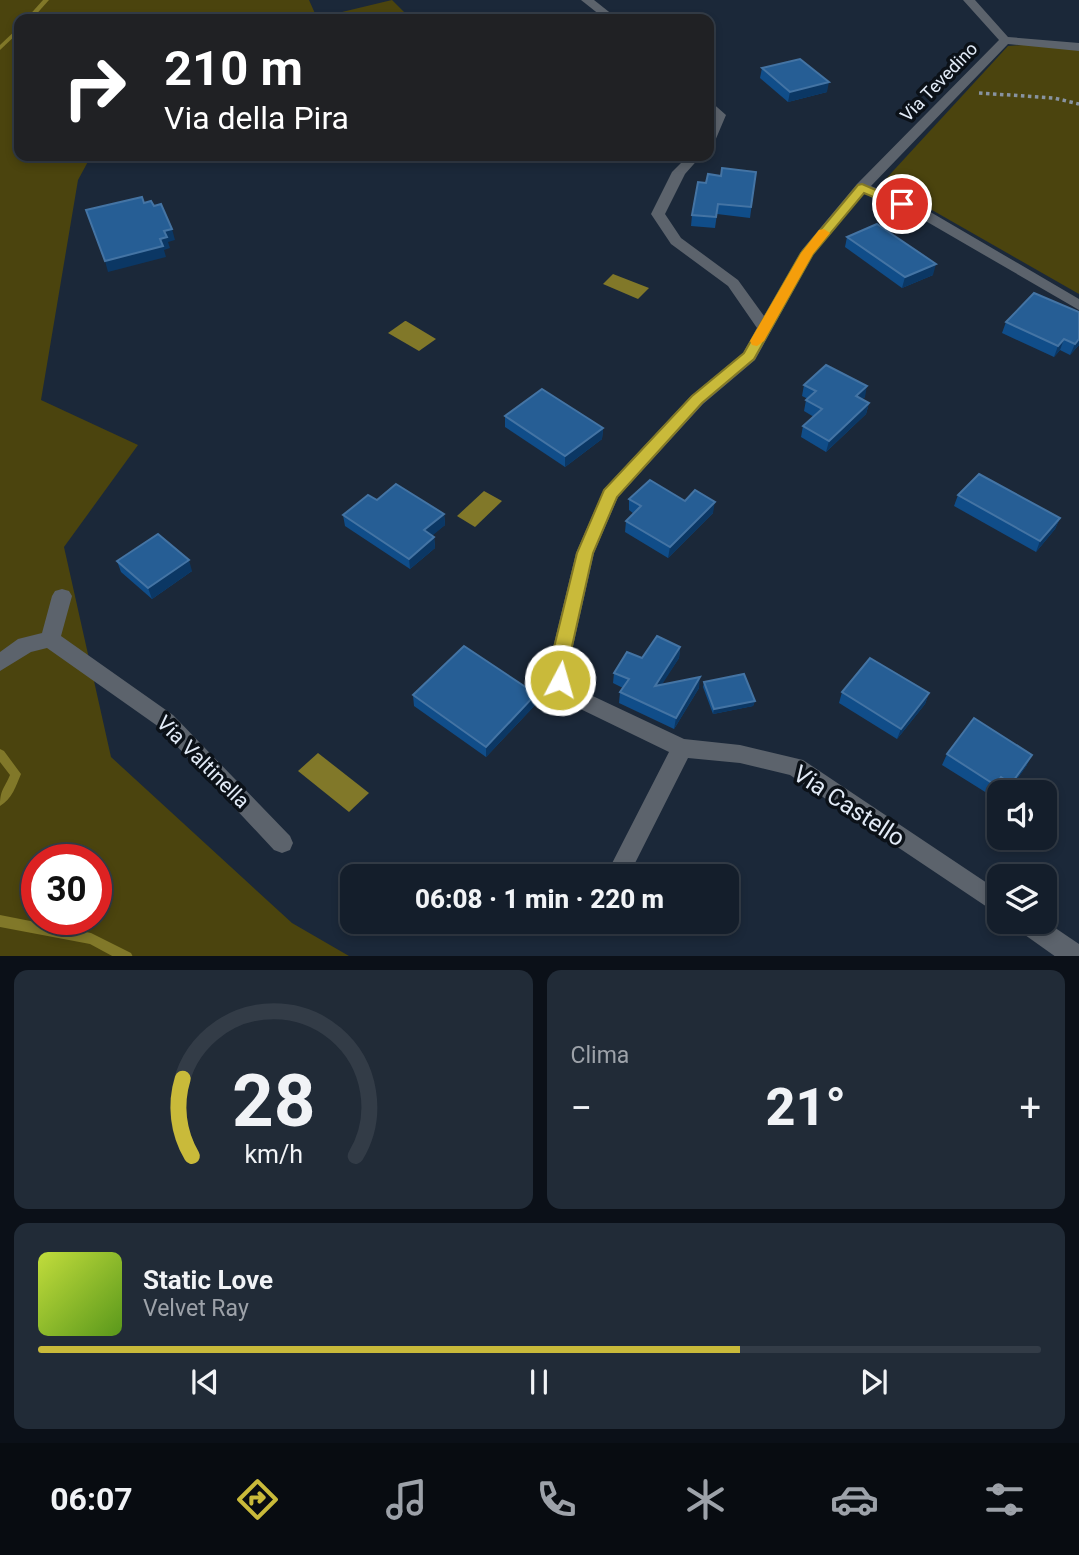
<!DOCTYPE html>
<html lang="it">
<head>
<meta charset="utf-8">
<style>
  body { margin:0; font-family:Roboto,sans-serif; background:#212b37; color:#f1f3f6; height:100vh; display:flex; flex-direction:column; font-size:26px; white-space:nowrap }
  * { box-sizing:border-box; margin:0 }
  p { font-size:23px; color:#9da2a9 }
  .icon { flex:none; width:38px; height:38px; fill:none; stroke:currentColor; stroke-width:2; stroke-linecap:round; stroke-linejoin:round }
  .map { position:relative; height:956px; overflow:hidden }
  .panel { display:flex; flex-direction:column; gap:14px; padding:14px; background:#0b1018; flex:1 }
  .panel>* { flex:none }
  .banner { position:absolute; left:14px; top:14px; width:700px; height:147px; border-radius:14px; box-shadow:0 4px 10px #0003,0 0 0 2px #333c47; background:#202124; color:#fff; overflow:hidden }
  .controls { position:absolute; left:987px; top:780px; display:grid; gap:14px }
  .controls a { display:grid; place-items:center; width:70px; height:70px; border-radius:14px; background:#141e2b; box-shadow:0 4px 10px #0003,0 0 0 2px #333c47; font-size:35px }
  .speed { position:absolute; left:21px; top:844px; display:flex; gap:14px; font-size:35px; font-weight:700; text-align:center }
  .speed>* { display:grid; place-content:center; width:91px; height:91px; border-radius:50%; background:#141e2b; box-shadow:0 4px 10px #0003,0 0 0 2px #333c47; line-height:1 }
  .speed .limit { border:10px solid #d22; background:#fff; color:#111 }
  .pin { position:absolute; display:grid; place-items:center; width:60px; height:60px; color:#fff; margin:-30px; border:4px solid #fff; border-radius:50%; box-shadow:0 2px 7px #0007 }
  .me { position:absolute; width:77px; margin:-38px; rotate:6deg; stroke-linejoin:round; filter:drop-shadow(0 0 5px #0008) }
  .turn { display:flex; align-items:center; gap:24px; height:147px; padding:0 35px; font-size:32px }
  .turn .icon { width:91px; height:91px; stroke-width:2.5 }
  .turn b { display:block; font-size:49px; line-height:60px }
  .big { font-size:52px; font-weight:800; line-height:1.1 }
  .panel .widget { flex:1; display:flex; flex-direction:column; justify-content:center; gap:10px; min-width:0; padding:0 24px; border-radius:14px; background:#212b37 }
  .panel .dial { align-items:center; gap:0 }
  .dial svg { height:182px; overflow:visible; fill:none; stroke:#333c47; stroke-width:7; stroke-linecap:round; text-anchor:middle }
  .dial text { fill:#f1f3f6; stroke:none }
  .song { display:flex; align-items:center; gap:21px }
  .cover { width:84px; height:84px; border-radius:10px; background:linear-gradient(135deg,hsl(70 70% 55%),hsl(90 70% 35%)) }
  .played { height:7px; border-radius:4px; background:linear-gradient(90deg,#c9ba3a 70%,#333c47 70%) }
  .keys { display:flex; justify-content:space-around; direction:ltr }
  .heat { display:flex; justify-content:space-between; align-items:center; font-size:38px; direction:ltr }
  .panel .tiles { flex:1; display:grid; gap:14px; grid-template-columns:1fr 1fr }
  .widget:last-child { grid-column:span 2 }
  .trip { position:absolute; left:340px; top:864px; width:399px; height:70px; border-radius:14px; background:#141e2b; box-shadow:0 4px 10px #0003,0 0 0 2px #333c47; font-weight:800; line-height:70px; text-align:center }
  .dock { display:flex; height:112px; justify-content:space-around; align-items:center; background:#080c11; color:#9da2a9 }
  .dock .icon { width:49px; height:49px }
  .dock .on { color:#c9ba3a }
  .dock b { font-size:32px; color:#f1f3f6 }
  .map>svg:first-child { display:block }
  .green { fill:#4b440e; fill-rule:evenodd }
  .water { fill:#817829 }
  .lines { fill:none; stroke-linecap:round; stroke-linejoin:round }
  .stream { fill:#817829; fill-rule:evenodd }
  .path { stroke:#8893a1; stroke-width:3.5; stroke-dasharray:3.5 3.5; stroke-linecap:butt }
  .minor { fill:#5c636c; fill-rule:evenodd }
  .wall { fill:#104d89 }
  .shaded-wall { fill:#0b3764 }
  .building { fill:#265e95; stroke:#4474a4; stroke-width:2 }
  .route { fill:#c9ba3a; stroke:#837926; stroke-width:2 }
  .slow { fill:#f59e0b }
  .labels { text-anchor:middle; stroke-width:7; stroke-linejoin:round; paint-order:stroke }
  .far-street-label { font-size:18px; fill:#e2ebf7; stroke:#0b1118 }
  .street-label { font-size:21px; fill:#e2ebf7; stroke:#0b1118 }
  .near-street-label { font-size:24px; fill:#e2ebf7; stroke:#0b1118 }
</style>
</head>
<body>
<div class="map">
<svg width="1079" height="957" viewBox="0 0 1079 957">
  <rect width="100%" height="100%" fill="#1b2839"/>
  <!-- green -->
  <g class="green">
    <path d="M0,0H309L317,18L392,0L411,19H19V156H91L78,180L41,400L138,445L64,547L111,757L292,923L349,956L0,957ZM37,859H96V919H37Z"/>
    <polygon points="1037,44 1079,48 1079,294 883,182 1008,46"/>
  </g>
  <!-- water -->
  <g class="water">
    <polygon points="613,274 649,288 638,299 603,284"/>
    <polygon points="405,321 406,321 436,339 419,351 388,333"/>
    <polygon points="484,491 502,501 475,527 457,516"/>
    <polygon points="318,753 369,793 349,812 298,771"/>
  </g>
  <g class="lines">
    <!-- stream -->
    <g class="stream">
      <polygon points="43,0 49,0 32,19 26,19"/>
      <polygon points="19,27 19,32 0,50 0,45"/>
      <path d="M0,749L4,751L21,774C16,786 12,799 0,806C0,790 4,789 10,775L0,762Z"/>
      <polygon points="0,915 91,933 131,953 133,957 114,957 90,944 0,927"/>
    </g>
    <!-- path -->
    <polyline class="path" points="979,93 1054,98 1079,104"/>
    <!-- minor -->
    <g class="minor">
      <polygon points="581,0 594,0 618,19 605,19"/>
      <polygon points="963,0 975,0 1008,37 1079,43 1079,51 1008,44 871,186 927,210 1079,299 1079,310 917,216 864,193 813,255 755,360 703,404 618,497 594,553 569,664 570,677 580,690 684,739 740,745 803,760 999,891 999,915 790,775 740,763 688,758 628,877 605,877 669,752 566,702 550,680 549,664 576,553 604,489 691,396 743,353 757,328 728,286 671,244 651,214 672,172 688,156 701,156 685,174 665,214 681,238 738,280 764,316 802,250 857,184 999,40"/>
      <polygon points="709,100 726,115 715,141 709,145 709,126 713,116 709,111"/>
      <polygon points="62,589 69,591 72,596 61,636 173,715 290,836 293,843 290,850 282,853 274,850 159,727 47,648 31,652 0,671 0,652 18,639 42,633 52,596 55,591"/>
      <polygon points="1045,921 1079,944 1079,957 1056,957 1018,930 1014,922"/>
    </g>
  </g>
  <!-- wall -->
  <g class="wall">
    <polygon points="762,68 827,92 788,102 760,78"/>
    <polygon points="756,172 750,218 717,214 715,228 691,226 692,215 706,183 721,176"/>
    <polygon points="847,237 933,275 902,288 845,247"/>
    <polygon points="1034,293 1079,345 1070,355 1060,350 1054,357 1002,333 1006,322"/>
    <polygon points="804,385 865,397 862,399 869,403 866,414 826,452 801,437 803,426 814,417 804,411 806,400 808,399 802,396"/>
    <polygon points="505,416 603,428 602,439 565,467 505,427"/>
    <polygon points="958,495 1060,518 1055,529 1036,552 954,506"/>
    <polygon points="629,499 685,501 713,513 668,558 625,532 626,521 634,514 629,510"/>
    <polygon points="377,500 444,514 445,525 432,535 434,537 435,548 410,569 345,526 343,515"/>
    <polygon points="117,561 192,571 152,599 121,572"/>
    <polygon points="680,647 679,658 661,685 699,688 674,729 619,703 620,692 623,688 613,683 614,673 642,658"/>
    <polygon points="704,682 755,701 753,706 713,714 703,687"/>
    <polygon points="842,692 929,693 925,704 897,739 839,703"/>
    <polygon points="536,694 536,704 486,757 414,706 413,695"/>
    <polygon points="947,754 1027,765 1007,793 1003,793 995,788 990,795 942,765"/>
  </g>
  <!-- shaded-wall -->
  <g class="shaded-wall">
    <polygon points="829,82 827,92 788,102 790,92"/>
    <polygon points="172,229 175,240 168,242 170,248 164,250 166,257 108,272 105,261 160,239 164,231"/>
    <polygon points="936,264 933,275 902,288 905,277"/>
    <polygon points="1064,339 1060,350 1054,357 1058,346"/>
    <polygon points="1079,339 1079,345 1070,355 1075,344"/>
    <polygon points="867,386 865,397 853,407 856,396"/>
    <polygon points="869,403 866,414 826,452 829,441"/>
    <polygon points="603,428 602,439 565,467 565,456"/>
    <polygon points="715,502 713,513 668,558 670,547"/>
    <polygon points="444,514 445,525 426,541 424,530"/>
    <polygon points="1060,518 1055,529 1036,552 1040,541"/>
    <polygon points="434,537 435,548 410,569 409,559"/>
    <polygon points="189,560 192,571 152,599 148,588"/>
    <polygon points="680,647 679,658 654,697 655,686"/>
    <polygon points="700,677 699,688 674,729 676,718"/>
    <polygon points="929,693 925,704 897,739 901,729"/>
    <polygon points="536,694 536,704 486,757 486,747"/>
    <polygon points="755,701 753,706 713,714 714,709"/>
    <polygon points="1032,755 1027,765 1007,793 1011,784"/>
  </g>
  <!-- building -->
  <g class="building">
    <polygon points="800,59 829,82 790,92 762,68"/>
    <polygon points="722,168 756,172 751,207 718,204 716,217 692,215 698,182 706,183 708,174 721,176"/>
    <polygon points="142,197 144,203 151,201 154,206 161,204 172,229 164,231 167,237 160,239 163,246 105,261 86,210"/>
    <polygon points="877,224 936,264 905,277 847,237"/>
    <polygon points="1034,293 1079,312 1079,339 1075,344 1064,339 1058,346 1006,322"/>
    <polygon points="826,365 867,386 856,396 869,403 829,441 803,426 822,409 806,400 816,391 804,385"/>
    <polygon points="542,389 603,428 565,456 505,416"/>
    <polygon points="979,474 1060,518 1040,541 958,495"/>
    <polygon points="650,480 685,501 695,490 715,502 670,547 626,521 641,506 629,499"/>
    <polygon points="396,484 444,514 424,530 434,537 409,559 343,515 368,495 377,500"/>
    <polygon points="158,534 189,560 148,588 117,561"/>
    <polygon points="657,636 680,647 655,686 700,677 676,718 620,692 629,679 614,673 627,652 642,658"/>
    <polygon points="464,646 536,694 486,747 413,695"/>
    <polygon points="870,658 929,693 901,729 842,692"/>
    <polygon points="744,674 755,701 714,709 704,682"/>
    <polygon points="974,718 1032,755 1011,784 1001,777 995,785 947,754"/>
  </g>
  <!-- route -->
  <polygon class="route" points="862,184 908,204 906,207 897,207 864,193 813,254 754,359 702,403 617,497 593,553 568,664 569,680 566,686 560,688 553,686 550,664 577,553 604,490 692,396 744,353 801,253 858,185"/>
  <!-- slow -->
  <polygon class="slow" points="824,229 830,233 813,254 764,341 757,346 752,345 750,341 801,253 819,230"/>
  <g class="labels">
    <!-- far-street labels -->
    <g class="far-street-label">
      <text transform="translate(939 82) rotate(-46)" y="6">Via Tevedino</text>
    </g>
    <!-- street labels -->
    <g class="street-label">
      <text transform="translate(203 762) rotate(45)" y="7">Via Valtinella</text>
    </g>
    <!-- near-street labels -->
    <g class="near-street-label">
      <text transform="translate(849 806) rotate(33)" y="8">Via Castello</text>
    </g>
  </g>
</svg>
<div class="controls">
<a><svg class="icon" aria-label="sound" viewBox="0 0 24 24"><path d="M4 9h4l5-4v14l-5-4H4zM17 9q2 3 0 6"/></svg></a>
<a><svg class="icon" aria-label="layers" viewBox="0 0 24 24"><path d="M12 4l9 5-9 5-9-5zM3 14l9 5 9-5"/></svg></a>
</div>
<div class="speed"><div class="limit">30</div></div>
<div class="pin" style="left:902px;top:204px;background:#d93025"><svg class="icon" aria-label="arrive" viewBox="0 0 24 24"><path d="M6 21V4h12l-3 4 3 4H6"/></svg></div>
<svg class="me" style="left:560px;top:680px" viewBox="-20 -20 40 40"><circle r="17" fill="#c9ba3a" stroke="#fff" stroke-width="3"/><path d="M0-11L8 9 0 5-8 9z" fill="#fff"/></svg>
<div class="trip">06:08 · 1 min · 220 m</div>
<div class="banner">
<div class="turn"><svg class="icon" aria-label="right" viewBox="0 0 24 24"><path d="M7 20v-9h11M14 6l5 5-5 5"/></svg><div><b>210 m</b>Via della Pira</div></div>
</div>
</div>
<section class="panel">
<div class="tiles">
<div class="widget dial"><svg viewBox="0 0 100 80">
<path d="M14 69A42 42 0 1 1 86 69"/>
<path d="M14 69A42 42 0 0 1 10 35" stroke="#c9ba3a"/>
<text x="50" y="56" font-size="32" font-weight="700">28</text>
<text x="50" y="72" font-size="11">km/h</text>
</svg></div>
<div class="widget"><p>Clima</p>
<div class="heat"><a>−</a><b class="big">21°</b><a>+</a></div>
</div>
<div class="widget">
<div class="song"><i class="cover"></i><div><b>Static Love</b><p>Velvet Ray</p></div></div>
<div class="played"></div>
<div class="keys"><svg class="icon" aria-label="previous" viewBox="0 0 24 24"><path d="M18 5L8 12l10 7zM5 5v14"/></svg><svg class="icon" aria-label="pause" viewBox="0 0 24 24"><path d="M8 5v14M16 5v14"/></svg><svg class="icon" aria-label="next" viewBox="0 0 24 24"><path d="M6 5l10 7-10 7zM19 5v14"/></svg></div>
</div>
</div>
</section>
<nav class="dock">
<b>06:07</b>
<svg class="icon on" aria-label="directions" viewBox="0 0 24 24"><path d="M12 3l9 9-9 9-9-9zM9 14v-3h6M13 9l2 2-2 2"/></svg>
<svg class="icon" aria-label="music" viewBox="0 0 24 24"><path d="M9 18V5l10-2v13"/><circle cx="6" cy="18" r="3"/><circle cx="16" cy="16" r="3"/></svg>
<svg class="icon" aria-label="phone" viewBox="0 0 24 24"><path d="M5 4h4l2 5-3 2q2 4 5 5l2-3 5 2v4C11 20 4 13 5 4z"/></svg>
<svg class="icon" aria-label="climate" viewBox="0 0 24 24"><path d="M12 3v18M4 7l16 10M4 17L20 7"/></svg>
<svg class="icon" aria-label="car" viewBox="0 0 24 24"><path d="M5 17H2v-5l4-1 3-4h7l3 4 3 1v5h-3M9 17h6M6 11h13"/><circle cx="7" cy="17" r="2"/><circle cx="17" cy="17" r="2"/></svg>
<svg class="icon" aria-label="filters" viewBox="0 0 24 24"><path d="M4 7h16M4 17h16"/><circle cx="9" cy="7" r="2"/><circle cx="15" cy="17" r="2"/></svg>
</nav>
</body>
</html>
